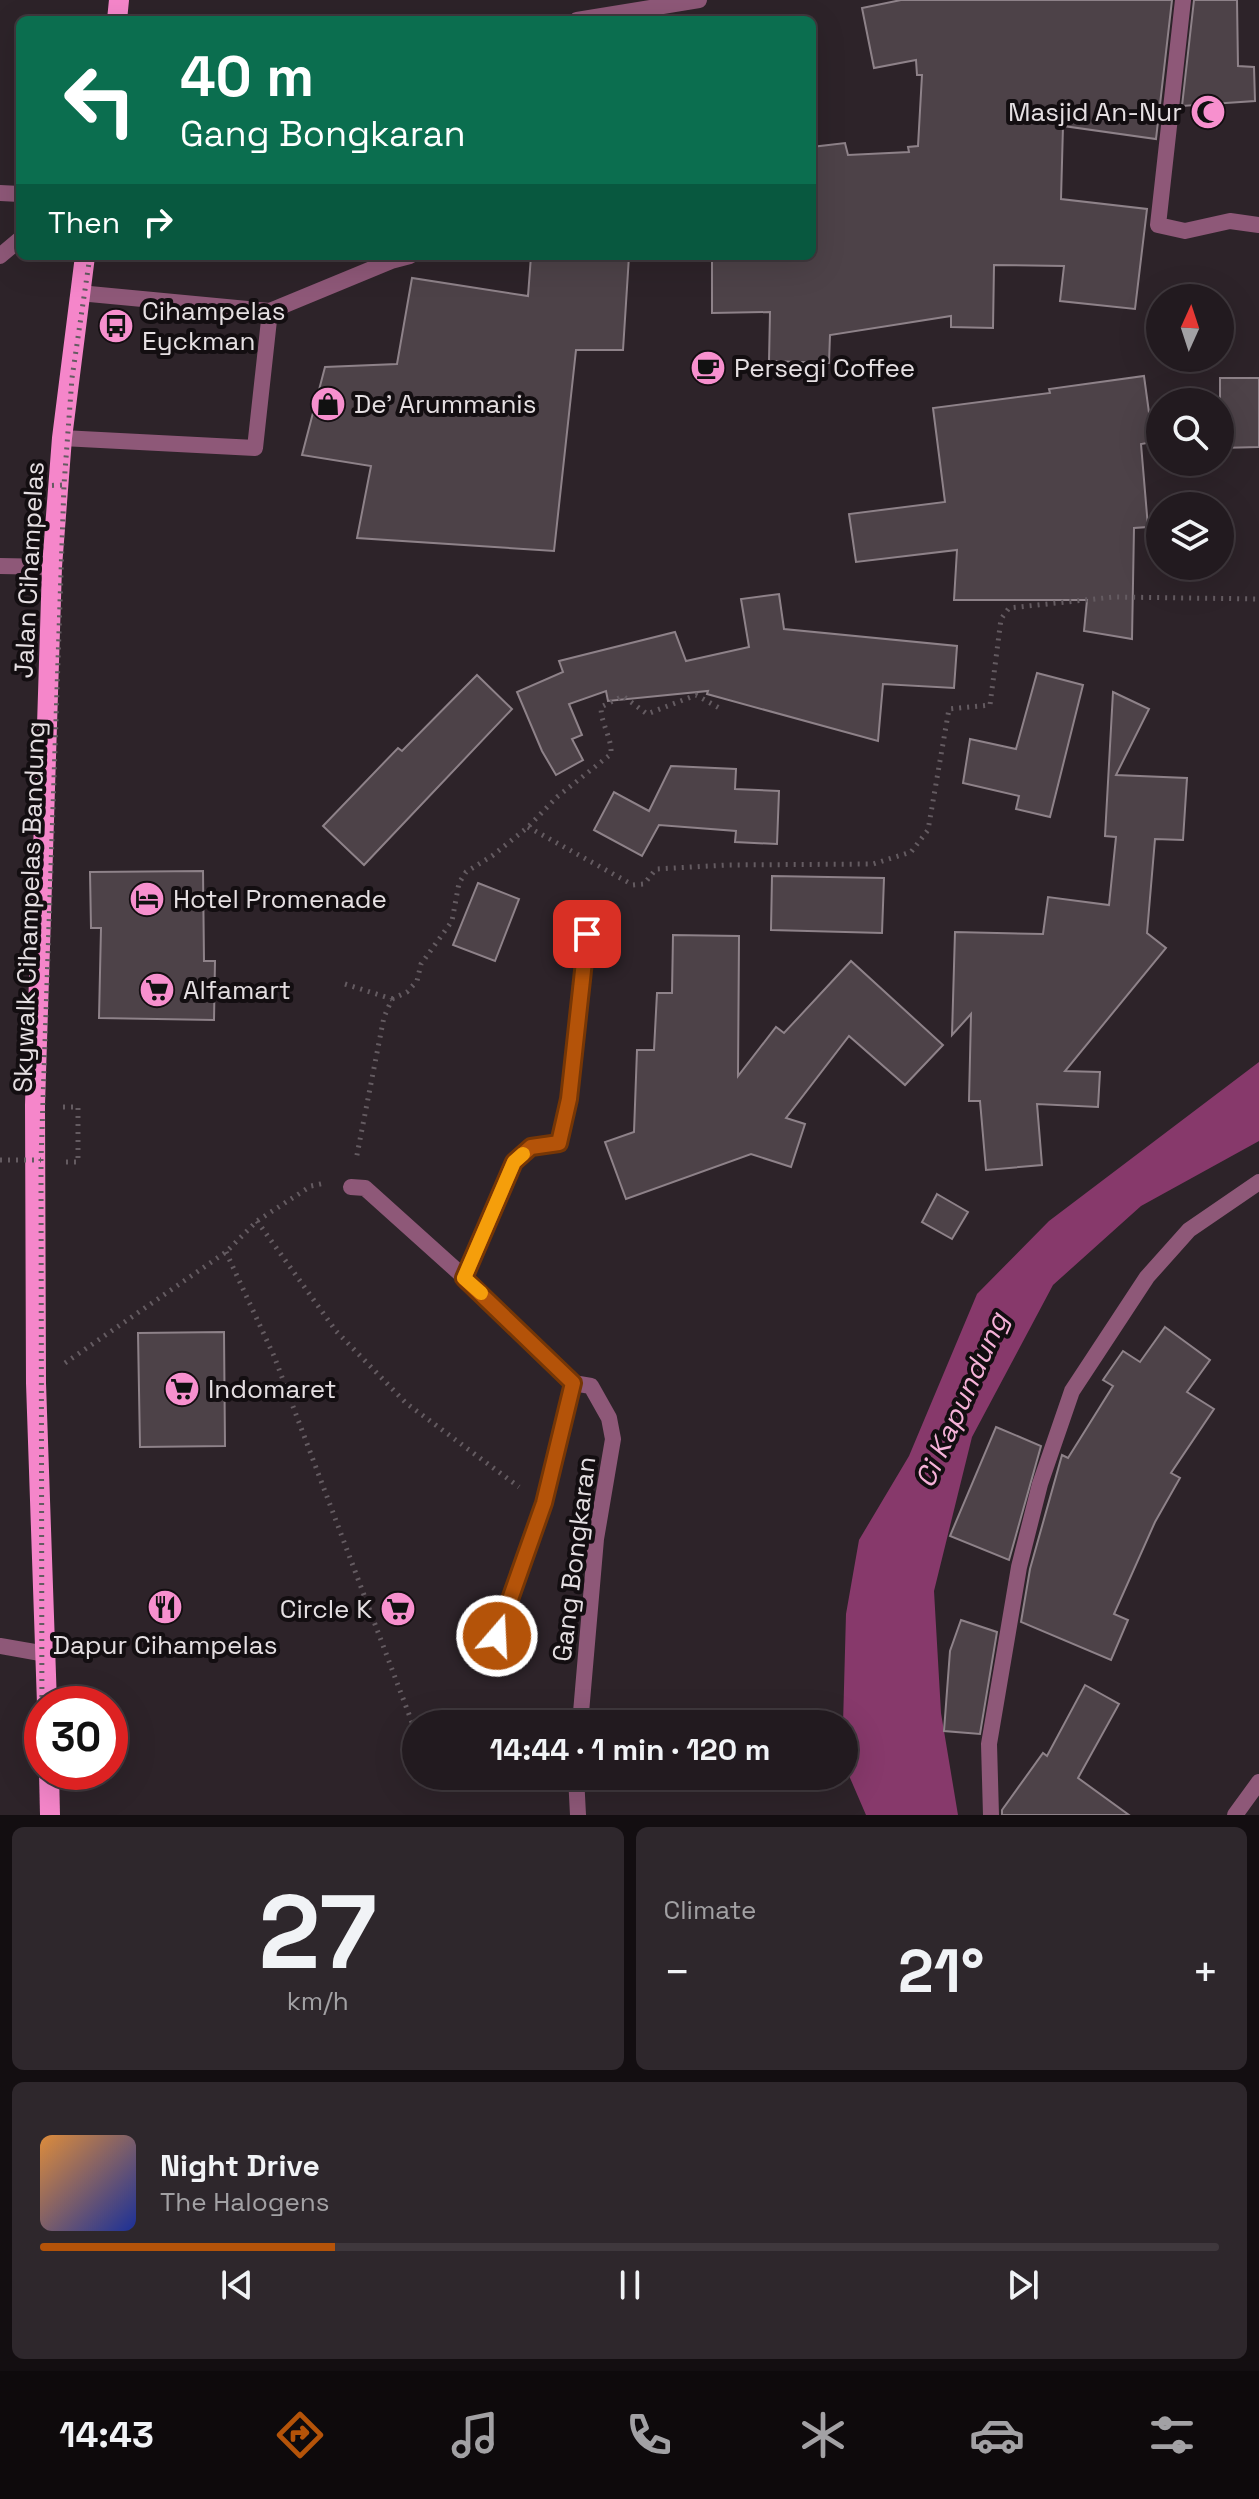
<!DOCTYPE html>
<html lang="en">
<head>
<meta charset="utf-8">
<style>
  body { margin:0; font-family:"Space Grotesk",sans-serif; background:#2e272c; color:#f1f3f6; height:100vh; display:flex; flex-direction:column; font-size:30px; white-space:nowrap }
  * { box-sizing:border-box; margin:0 }
  p { font-size:26px; color:#a2a1a4 }
  .icon { flex:none; width:44px; height:44px; fill:none; stroke:currentColor; stroke-width:2; stroke-linecap:round; stroke-linejoin:round }
  .map { position:relative; height:1815px; overflow:hidden }
  .panel { display:flex; flex-direction:column; gap:12px; padding:12px; background:#130e11; flex:1 }
  .panel>* { flex:none }
  .guide { position:absolute; left:16px; top:16px; width:800px; height:244px; border-radius:12px; box-shadow:0 8px 32px #0002,0 0 0 2px #3f383d; background:#0b6e4f; color:#fff; overflow:hidden }
  .needle { width:52px; rotate:3deg }
  .buttons { position:absolute; left:1146px; top:284px; display:grid; gap:16px }
  .buttons a { display:grid; place-items:center; width:88px; height:88px; border-radius:50%; background:#221a1f; box-shadow:0 8px 32px #0002,0 0 0 2px #3f383d; font-size:40px }
  .speed { position:absolute; left:24px; top:1686px; display:flex; gap:16px; font-size:40px; font-weight:700; text-align:center }
  .speed>* { display:grid; place-content:center; width:104px; height:104px; border-radius:50%; background:#221a1f; box-shadow:0 8px 32px #0002,0 0 0 2px #3f383d; line-height:1 }
  .speed .limit { border:12px solid #d22; background:#fff; color:#111 }
  .pin { position:absolute; display:grid; place-items:center; width:68px; height:68px; color:#fff; margin:-34px; border-radius:16px; box-shadow:0 4px 12px #0006 }
  .me { position:absolute; width:88px; margin:-44px; rotate:19deg; stroke-linejoin:round; filter:drop-shadow(0 0 6px #0008) }
  .turn { display:flex; align-items:center; gap:28px; height:168px; padding:0 32px; font-size:36px }
  .turn .icon { width:104px; height:104px; stroke-width:2.5 }
  .turn b { display:block; font-size:56px; line-height:68px }
  .then { display:flex; align-items:center; height:76px; padding:0 32px; background:#0003; gap:16px; font-size:30px }
  .big { font-size:60px; font-weight:800; line-height:1.1 }
  .panel .widget { flex:1; display:flex; flex-direction:column; justify-content:center; gap:12px; min-width:0; padding:0 28px; border-radius:12px; background:#2e272c }
  .panel .dial { align-items:center; gap:0 }
  .dial b { font-size:104px; line-height:1 }
  .song { display:flex; align-items:center; gap:24px }
  .cover { width:96px; height:96px; border-radius:12px; background:linear-gradient(135deg,hsl(30 70% 55%),hsl(230 70% 35%)) }
  .played { height:8px; border-radius:4px; background:linear-gradient(90deg,#b45309 25%,#3f383d 25%) }
  .keys { display:flex; justify-content:space-around; direction:ltr }
  .heat { display:flex; justify-content:space-between; align-items:center; font-size:44px; direction:ltr }
  .panel .tiles { flex:1; display:grid; gap:12px; grid-template-columns:1fr 1fr }
  .widget:last-child { grid-column:span 2 }
  .trip { position:absolute; left:402px; top:1710px; width:456px; height:80px; border-radius:40px; background:#221a1f; box-shadow:0 8px 32px #0002,0 0 0 2px #3f383d; font-weight:800; line-height:80px; text-align:center }
  .menu { display:flex; height:128px; justify-content:space-around; align-items:center; background:#0e0a0c; color:#a2a1a4 }
  .menu .icon { width:56px; height:56px }
  .menu .selected { color:#b45309 }
  .menu b { font-size:36px; color:#f1f3f6 }
  .map>svg:first-child { display:block }
  .water { fill:#87396b }
  .building { fill:#4d4248; stroke:#8e8289; stroke-width:2 }
  .lines { fill:none; stroke-linecap:round; stroke-linejoin:round }
  .path { stroke:#645b61; stroke-width:5; stroke-dasharray:2 6; stroke-linecap:butt }
  .service { stroke:#8e5878; stroke-width:16 }
  .minor { stroke:#8e5878; stroke-width:16 }
  .tertiary { stroke:#8e5878; stroke-width:16 }
  .primary { stroke:#f586ca; stroke-width:20 }
  .path-bridge { stroke:#645b61; stroke-width:5; stroke-dasharray:2 6; stroke-linecap:butt }
  .route-casing { stroke:#753606; stroke-width:20 }
  .route { stroke:#b45309; stroke-width:14 }
  .slow { stroke:#f59e0b; stroke-width:14 }
  .labels { text-anchor:middle; stroke-width:8; stroke-linejoin:round; paint-order:stroke }
  .poi-label { font-size:26px; fill:#e5dfe2; stroke:#130e11; text-anchor:start }
  .street-label { font-size:26px; fill:#e5dfe2; stroke:#130e11 }
  .water-label { font-size:28px; font-style:italic; fill:#f5b2d8; stroke:#130e11 }
</style>
</head>
<body>
<div class="map">
<svg width="1259" height="1815" viewBox="0 0 1259 1815">
  <rect width="100%" height="100%" fill="#2d2329"/>
  <!-- water -->
  <polygon class="water" points="1259,1062 1259,1141 1141,1206 1053,1285 972,1437 934,1591 941,1713 958,1815 866,1815 844,1764 843,1724 846,1614 859,1540 909,1456 977,1294 1049,1221"/>
  <!-- building -->
  <g class="building">
    <polygon points="901,0 1172,0 1156,139 1063,126 1061,199 1147,209 1135,309 1060,301 1064,266 994,265 993,328 951,327 951,316 830,335 829,363 769,361 770,312 712,313 712,256 812,256 812,147 845,143 848,155 909,152 908,147 918,146 922,75 917,75 916,60 874,68 862,8"/>
    <polygon points="1194,0 1237,0 1238,66 1254,67 1255,101 1182,106"/>
    <polygon points="531,256 629,256 623,350 576,350 554,551 357,538 371,466 302,455 325,367 397,364 412,278 528,296"/>
    <polygon points="1144,376 1153,442 1141,444 1148,527 1134,528 1132,639 1084,631 1087,600 954,600 957,550 856,562 849,514 945,502 933,408 1050,393 1049,389"/>
    <polygon points="1220,378 1259,378 1259,447 1220,448"/>
    <polygon points="779,594 784,629 957,646 954,688 883,684 878,741 707,694 708,691 608,701 606,691 569,704 582,735 572,739 583,760 556,775 542,751 517,692 563,672 559,661 675,632 686,661 749,647 741,599"/>
    <polygon points="1037,673 1083,685 1050,817 1016,809 1019,796 963,783 970,739 1016,749"/>
    <polygon points="477,675 512,709 364,865 323,826 398,748 402,751"/>
    <polygon points="1113,692 1149,709 1116,775 1187,778 1183,840 1155,839 1147,933 1166,948 1065,1071 1100,1072 1098,1107 1037,1104 1042,1165 986,1170 980,1101 969,1101 971,1014 952,1035 955,932 1043,934 1048,897 1109,905 1116,837 1105,836"/>
    <polygon points="671,766 736,769 735,789 779,791 777,844 735,842 736,831 659,825 642,856 594,830 614,792 649,811"/>
    <polygon points="203,871 204,961 215,961 214,1020 99,1018 101,928 91,928 90,872"/>
    <polygon points="772,876 884,878 882,933 771,930"/>
    <polygon points="478,883 519,899 495,961 453,945"/>
    <polygon points="673,935 739,936 738,1076 776,1027 784,1033 851,961 943,1045 905,1085 849,1036 786,1118 805,1124 791,1167 751,1154 626,1199 605,1142 634,1132 637,1050 654,1050 657,993 672,993"/>
    <polygon points="937,1194 968,1212 952,1239 922,1222"/>
    <polygon points="1165,1327 1210,1360 1187,1392 1214,1409 1171,1473 1180,1478 1155,1522 1114,1614 1128,1620 1111,1660 1021,1622 1030,1569 1062,1455 1068,1458 1113,1386 1103,1380 1123,1351 1140,1362"/>
    <polygon points="224,1332 225,1446 140,1447 138,1333"/>
    <polygon points="996,1427 1041,1446 1009,1560 950,1536"/>
    <polygon points="961,1620 997,1632 980,1734 944,1731 950,1651"/>
    <polygon points="1085,1685 1119,1704 1078,1778 1129,1815 1002,1815 1002,1810 1043,1753 1047,1756"/>
  </g>
  <g class="lines">
    <!-- path -->
    <g class="path">
      <polyline points="528,827 633,885 644,884 656,869 727,865 873,864 911,852 928,830 949,709 990,705 1001,619 1009,608 1114,597 1259,599"/>
      <polyline points="345,984 392,999 384,1017 356,1160"/>
      <path d="M392,999L407,992L417,981L421,964L452,921L459,883L466,872L492,856L528,827L557,797L611,754C612,738 601,724 601,707L623,696L647,714L696,695L721,709"/>
      <polyline points="63,1107 78,1107 78,1162 66,1162"/>
      <polyline points="257,1221 336,1331 406,1403 519,1487"/>
      <polyline points="226,1252 274,1356 416,1733"/>
      <polyline points="65,1363 226,1252 257,1221 311,1186 325,1183"/>
    </g>
    <!-- service -->
    <g class="service">
      <polyline points="0,256 20,239"/>
      <polyline points="79,293 270,311"/>
      <polyline points="62,438 255,448 270,311 391,261 410,256"/>
      <polyline points="0,566 52,567"/>
    </g>
    <!-- minor -->
    <g class="minor">
      <polyline points="1183,0 1158,225 1185,231 1230,221 1259,225"/>
      <polyline points="351,1187 365,1188 474,1286 573,1383 591,1386 609,1418 613,1439 596,1539 580,1724"/>
      <polyline points="464,1278 514,1162 531,1147 559,1143 569,1099 587,934"/>
      <polyline points="497,1636 544,1503 573,1383"/>
      <polyline points="0,1646 46,1654"/>
      <polyline points="576,1776 578,1815"/>
      <polyline points="991,1815 989,1744 1019,1567 1040,1484 1072,1391 1147,1277 1189,1230 1259,1182"/>
      <polyline points="1235,1815 1259,1782"/>
    </g>
    <!-- tertiary -->
    <g class="tertiary">
      <polyline points="577,20 699,0"/>
      <polyline points="0,193 20,194"/>
    </g>
    <!-- primary -->
    <g class="primary">
      <polyline points="117,20 119,0"/>
      <polyline points="47,1704 36,1383 35,1105 52,567 62,438 85,256"/>
      <polyline points="49,1772 50,1815"/>
    </g>
    <!-- path-bridge -->
    <g class="path-bridge">
      <polyline points="36,486 64,485"/>
      <polyline points="0,1160 41,1160"/>
      <polyline points="42,1753 41,1160 64,485 72,378 90,256"/>
    </g>
  </g>
  <g class="lines">
    <defs>
      <polyline id="route" points="497,1636 544,1503 573,1383 464,1278 514,1162 531,1147 559,1143 569,1099 587,934"/>
    </defs>
    <!-- route casing -->
    <use href="#route" class="route-casing"/>
    <!-- route -->
    <use href="#route" class="route"/>
    <!-- slow -->
    <polyline class="slow" points="481,1293 464,1278 514,1162 523,1154"/>
  </g>
  <!-- icons -->
  <defs>
    <symbol id="mosque-disc" viewBox="-11 -11 22 22"><circle r="9.5" fill="#f790ce" stroke="#130e11"/><path d="M3.5-4.9A6 6 0 1 0 3.5 4.9A5 5 0 1 1 3.5-4.9Z" fill="#111"/></symbol>
    <symbol id="bus-disc" viewBox="-11 -11 22 22"><circle r="9.5" fill="#f790ce" stroke="#130e11"/><path d="M-5-6H5V4H4V6H2V4H-2V6H-4V4H-5ZM-3.5-4V0h7V-4ZM-3.5 1.2v1.5H-2V1.2ZM2 1.2v1.5H3.5V1.2Z" fill="#111"/></symbol>
    <symbol id="cafe-disc" viewBox="-11 -11 22 22"><circle r="9.5" fill="#f790ce" stroke="#130e11"/><path d="M-5.5-4.5H6V0H3Q3 3.5 0 3.5H-2.5Q-5.5 3.5-5.5 0ZM3-3.2v2h1.7v-2ZM-6 4.5H4V6H-6Z" fill="#111"/></symbol>
    <symbol id="shop-disc" viewBox="-11 -11 22 22"><circle r="9.5" fill="#f790ce" stroke="#130e11"/><path d="M-5-2.5h2.3a2.7 3.5 0 0 1 5.4 0H5L5.5 6h-11ZM-1.5-2.5h3a1.5 2.3 0 0 0-3 0Z" fill="#111"/></symbol>
    <symbol id="hotel-disc" viewBox="-11 -11 22 22"><circle r="9.5" fill="#f790ce" stroke="#130e11"/><path d="M-6-4.5h1.5V1H6V5H4.5V3h-9V5H-6ZM-4 0a1.8 1.8 0 1 1 3.6 0ZM.5 0V-2.5h3Q6-2.5 6 0Z" fill="#111"/></symbol>
    <symbol id="supermarket-disc" viewBox="-11 -11 22 22"><circle r="9.5" fill="#f790ce" stroke="#130e11"/><path d="M-6-5.5h2.5l.6 2H6L4.5 2H-2.5L-4.4-4H-6ZM-1.5 3.2a1.3 1.3 0 1 0 .1 0ZM3 3.2a1.3 1.3 0 1 0 .1 0Z" fill="#111"/></symbol>
    <symbol id="restaurant-disc" viewBox="-11 -11 22 22"><circle r="9.5" fill="#f790ce" stroke="#130e11"/><path d="M-5-6h1v4h1v-4h1v4h1v-4h1v5L-1.5 .5V6h-2V.5L-5-1ZM5-6V6H3V1.5H1.5Q1.5-4 5-6Z" fill="#111"/></symbol>
  </defs>
  <g fill-rule="evenodd">
    <use href="#mosque-disc" x="1188" y="92" width="40" height="40"/>
    <use href="#bus-disc" x="96" y="306" width="40" height="40"/>
    <use href="#cafe-disc" x="688" y="348" width="40" height="40"/>
    <use href="#shop-disc" x="308" y="384" width="40" height="40"/>
    <use href="#hotel-disc" x="127" y="879" width="40" height="40"/>
    <use href="#supermarket-disc" x="137" y="970" width="40" height="40"/>
    <use href="#supermarket-disc" x="162" y="1369" width="40" height="40"/>
    <use href="#restaurant-disc" x="145" y="1587" width="40" height="40"/>
    <use href="#supermarket-disc" x="378" y="1589" width="40" height="40"/>
  </g>
  <g class="labels">
    <!-- poi labels -->
    <g class="poi-label">
      <text x="1182" y="121" text-anchor="end">Masjid An-Nur</text>
      <text x="142" y="320">Cihampelas<tspan x="142" dy="30">Eyckman</tspan></text>
      <text x="734" y="377">Persegi Coffee</text>
      <text x="354" y="413">De' Arummanis</text>
      <text x="173" y="908">Hotel Promenade</text>
      <text x="183" y="999">Alfamart</text>
      <text x="208" y="1398">Indomaret</text>
      <text x="372" y="1618" text-anchor="end">Circle K</text>
      <text x="165" y="1654" text-anchor="middle">Dapur Cihampelas</text>
    </g>
    <!-- street labels -->
    <g class="street-label">
      <text transform="translate(29 570) rotate(-87)" y="9">Jalan Cihampelas</text>
      <text transform="translate(29 907) rotate(-88)" y="9">Skywalk Cihampelas Bandung</text>
      <text transform="translate(574 1559) rotate(-83)" y="9">Gang Bongkaran</text>
    </g>
    <!-- water labels -->
    <g class="water-label">
      <text transform="translate(961 1400) rotate(-66)" y="10">Ci Kapundung</text>
    </g>
  </g>
</svg>
<div class="buttons">
<a><svg class="needle" viewBox="-14 -14 28 28"><path d="M0-13l5 13h-10z" fill="#e53935"/><path d="M0 13l5-13h-10z" fill="#a2a1a4"/></svg></a>
<a><svg class="icon" aria-label="search" viewBox="0 0 24 24"><circle cx="10" cy="10" r="6"/><path d="M15 15l6 6"/></svg></a>
<a><svg class="icon" aria-label="layers" viewBox="0 0 24 24"><path d="M12 4l9 5-9 5-9-5zM3 14l9 5 9-5"/></svg></a>
</div>
<div class="speed"><div class="limit">30</div></div>
<div class="pin" style="left:587px;top:934px;background:#d93025"><svg class="icon" aria-label="arrive" viewBox="0 0 24 24"><path d="M6 21V4h12l-3 4 3 4H6"/></svg></div>
<svg class="me" style="left:497px;top:1636px" viewBox="-20 -20 40 40"><circle r="17" fill="#b45309" stroke="#fff" stroke-width="3"/><path d="M0-11L8 9 0 5-8 9z" fill="#fff"/></svg>
<div class="trip">14:44 · 1 min · 120 m</div>
<div class="guide">
<div class="turn"><svg class="icon" aria-label="left" viewBox="0 0 24 24"><path d="M17 20v-9H6M10 6l-5 5 5 5"/></svg><div><b>40 m</b>Gang Bongkaran</div></div>
<div class="then">Then<svg class="icon" aria-label="right" viewBox="0 0 24 24"><path d="M7 20v-9h11M14 6l5 5-5 5"/></svg></div>
</div>
</div>
<section class="panel">
<div class="tiles">
<div class="widget dial"><b>27</b><p>km/h</p></div>
<div class="widget"><p>Climate</p>
<div class="heat"><a>−</a><b class="big">21°</b><a>+</a></div>
</div>
<div class="widget">
<div class="song"><i class="cover"></i><div><b>Night Drive</b><p>The Halogens</p></div></div>
<div class="played"></div>
<div class="keys"><svg class="icon" aria-label="previous" viewBox="0 0 24 24"><path d="M18 5L8 12l10 7zM5 5v14"/></svg><svg class="icon" aria-label="pause" viewBox="0 0 24 24"><path d="M8 5v14M16 5v14"/></svg><svg class="icon" aria-label="next" viewBox="0 0 24 24"><path d="M6 5l10 7-10 7zM19 5v14"/></svg></div>
</div>
</div>
</section>
<nav class="menu">
<b>14:43</b>
<svg class="icon selected" aria-label="directions" viewBox="0 0 24 24"><path d="M12 3l9 9-9 9-9-9zM9 14v-3h6M13 9l2 2-2 2"/></svg>
<svg class="icon" aria-label="music" viewBox="0 0 24 24"><path d="M9 18V5l10-2v13"/><circle cx="6" cy="18" r="3"/><circle cx="16" cy="16" r="3"/></svg>
<svg class="icon" aria-label="phone" viewBox="0 0 24 24"><path d="M5 4h4l2 5-3 2q2 4 5 5l2-3 5 2v4C11 20 4 13 5 4z"/></svg>
<svg class="icon" aria-label="climate" viewBox="0 0 24 24"><path d="M12 3v18M4 7l16 10M4 17L20 7"/></svg>
<svg class="icon" aria-label="car" viewBox="0 0 24 24"><path d="M5 17H2v-5l4-1 3-4h7l3 4 3 1v5h-3M9 17h6M6 11h13"/><circle cx="7" cy="17" r="2"/><circle cx="17" cy="17" r="2"/></svg>
<svg class="icon" aria-label="filters" viewBox="0 0 24 24"><path d="M4 7h16M4 17h16"/><circle cx="9" cy="7" r="2"/><circle cx="15" cy="17" r="2"/></svg>
</nav>
</body>
</html>
